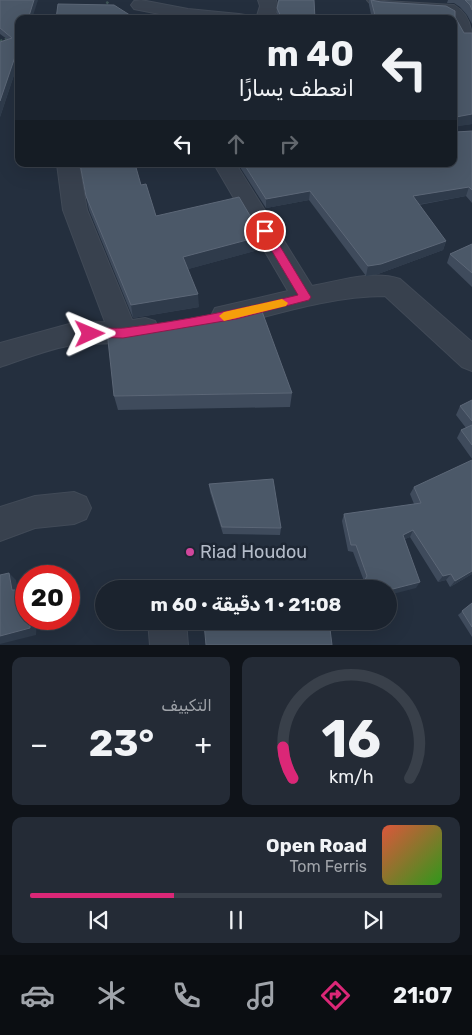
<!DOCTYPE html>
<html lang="ar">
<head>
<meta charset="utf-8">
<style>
  body { margin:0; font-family:Rubik,Vazirmatn,sans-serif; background:#242b36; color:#f1f3f6; direction:rtl; height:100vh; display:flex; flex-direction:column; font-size:19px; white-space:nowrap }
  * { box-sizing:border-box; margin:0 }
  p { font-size:16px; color:#a0a4aa }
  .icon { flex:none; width:28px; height:28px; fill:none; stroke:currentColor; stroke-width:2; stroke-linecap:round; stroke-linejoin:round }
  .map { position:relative; height:645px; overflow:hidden; direction:ltr }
  .details { display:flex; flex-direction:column; gap:12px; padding:12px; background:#0f1319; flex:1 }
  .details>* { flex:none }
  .guide { position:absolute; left:15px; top:15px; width:442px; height:152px; border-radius:10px; box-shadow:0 5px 20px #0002,0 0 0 1px #39404a; direction:rtl; background:#1b232e; color:#f1f3f6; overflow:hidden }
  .speed { position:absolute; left:15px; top:565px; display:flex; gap:10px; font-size:25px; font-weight:700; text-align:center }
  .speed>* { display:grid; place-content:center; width:65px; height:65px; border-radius:50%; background:#1b232e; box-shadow:0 5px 20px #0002,0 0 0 1px #39404a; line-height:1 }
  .speed .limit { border:8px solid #d22; background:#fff; color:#111 }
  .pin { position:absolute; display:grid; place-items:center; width:42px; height:42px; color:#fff; margin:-21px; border:2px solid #fff; border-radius:50%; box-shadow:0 1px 5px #0007 }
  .me { position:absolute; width:55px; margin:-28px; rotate:89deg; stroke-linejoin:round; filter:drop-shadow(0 0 4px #0008) }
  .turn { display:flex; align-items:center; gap:18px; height:105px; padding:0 20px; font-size:22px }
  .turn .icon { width:65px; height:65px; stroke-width:2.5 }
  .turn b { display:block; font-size:35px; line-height:42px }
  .lanes { display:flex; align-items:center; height:48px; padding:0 20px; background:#0003; justify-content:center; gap:25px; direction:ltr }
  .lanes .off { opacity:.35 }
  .big { font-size:38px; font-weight:700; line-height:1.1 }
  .details .card { flex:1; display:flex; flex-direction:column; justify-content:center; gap:8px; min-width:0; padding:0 18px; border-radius:10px; background:#242b36 }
  .details .dial { align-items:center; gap:0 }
  .dial svg { height:130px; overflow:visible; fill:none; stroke:#39404a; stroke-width:7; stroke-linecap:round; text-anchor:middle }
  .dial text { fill:#f1f3f6; stroke:none }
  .song { display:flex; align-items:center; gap:15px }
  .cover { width:60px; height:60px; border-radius:8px; background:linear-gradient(135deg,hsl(10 70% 55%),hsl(110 70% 35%)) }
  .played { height:5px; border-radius:2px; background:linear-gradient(90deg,#db2777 35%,#39404a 35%) }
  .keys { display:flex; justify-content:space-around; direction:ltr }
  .heat { display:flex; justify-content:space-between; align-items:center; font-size:28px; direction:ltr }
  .details .tiles { flex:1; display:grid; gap:12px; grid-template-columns:1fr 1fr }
  .card:last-child { grid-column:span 2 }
  .trip { position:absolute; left:95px; top:580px; width:302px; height:50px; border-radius:25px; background:#1b232e; box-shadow:0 5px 20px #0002,0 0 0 1px #39404a; font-weight:700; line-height:50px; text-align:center; direction:rtl }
  .menu { display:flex; height:80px; justify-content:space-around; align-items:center; background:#0b0e12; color:#a0a4aa }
  .menu .icon { width:35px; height:35px }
  .menu .active { color:#db2777 }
  .menu b { font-size:22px; color:#f1f3f6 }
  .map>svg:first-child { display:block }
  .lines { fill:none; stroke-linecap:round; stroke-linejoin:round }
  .minor-casing { stroke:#414a57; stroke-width:2 }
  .path { stroke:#3f5557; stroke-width:2.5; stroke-dasharray:2.5 2.5; stroke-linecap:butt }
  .minor { fill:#38414e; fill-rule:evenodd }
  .wall { fill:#3f4b5c }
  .shaded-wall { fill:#2f3b4b }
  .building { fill:#4b5868; stroke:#5c6777 }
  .route { fill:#db2777; stroke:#8e194d }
  .slow { fill:#f59e0b }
  .hotel-dot { fill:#d1479c; stroke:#1d2633; stroke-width:2 }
  .labels { text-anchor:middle; stroke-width:5; stroke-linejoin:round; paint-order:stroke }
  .near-poi-label { font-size:18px; fill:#b4bcc9; stroke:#1d2633; text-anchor:start }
</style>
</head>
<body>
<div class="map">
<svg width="472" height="645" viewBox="0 0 472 645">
  <rect width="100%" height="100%" fill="#242f3e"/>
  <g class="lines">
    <defs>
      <g id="minor">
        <polygon points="141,0 188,9 239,14 245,15 248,19 185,19 134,9 131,5 134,1"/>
        <polygon points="258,0 276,0 278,6 274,19 256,19 260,6"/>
        <path d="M367,0L454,5C468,13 472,26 472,41H461L454,26V19H450L444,14L380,9L374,8Z"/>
        <path d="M57,164H79L87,210L132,320L145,318L155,321L159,329L155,337C128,346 102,342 74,345C54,347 21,360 0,367V343L73,323L105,322L63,210Z"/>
        <path d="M214,164H236L312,286C340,281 372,270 400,279L472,342V371L462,367L385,296C331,296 277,314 225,327L215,324L211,316L215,308L288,291Z"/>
        <polygon points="74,492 86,497 91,508 86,519 74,524 35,528 0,541 0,507 35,496"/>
        <polygon points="148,621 186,621 188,645 150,645"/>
      </g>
    </defs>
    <!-- minor casing -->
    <use href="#minor" class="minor-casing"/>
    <!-- path -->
    <g class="path">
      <polyline points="104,8 109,0"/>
      <polyline points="0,41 9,38"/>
    </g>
    <!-- minor -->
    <use href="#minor" class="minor"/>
  </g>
  <!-- wall -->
  <g class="wall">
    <polygon points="0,0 19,60 0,117 0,42 7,39 0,34"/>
    <polygon points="278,0 314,0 315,19 277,19 277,8 279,2"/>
    <polygon points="369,0 446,6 455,11 455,17 464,33 472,33 472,124 456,126 456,132 472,131 472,203 466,196 419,205 446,241 443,250 378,274 366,276 309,200 266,208 238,164 454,164 454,19 372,19 369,5"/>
    <polygon points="448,0 472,0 472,27 472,24 467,15 460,7 454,3 447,3"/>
    <polygon points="141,185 156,216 262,249 188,269 199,307 133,318 89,210 86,196"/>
    <polygon points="472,244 472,287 447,263 450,254"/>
    <polygon points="292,393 290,407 118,410 114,396"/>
    <polygon points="472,400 472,459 457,438 461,430 466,428 456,415 460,406"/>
    <polygon points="209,484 281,528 280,535 223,534 210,492"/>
    <polygon points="414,487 472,574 450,587 446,580 438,582 410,537 405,539 416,588 364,581 353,552 348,551 342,521 344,514 414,504 410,494"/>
    <polygon points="472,603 472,637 458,615"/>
  </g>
  <!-- shaded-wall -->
  <g class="shaded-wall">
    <polygon points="34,0 38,0 32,19 28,19"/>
    <polygon points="19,45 19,60 0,117 0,101"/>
    <polygon points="472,114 472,124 454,127 456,117"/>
    <polygon points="469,187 466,196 410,206 413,196"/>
    <polygon points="310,191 309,200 266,208 266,199"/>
    <polygon points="262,236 262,249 185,270 183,257"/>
    <polygon points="446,241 443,250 378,274 366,276 368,266"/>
    <polygon points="198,294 199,307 133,318 131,305"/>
    <polygon points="413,530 410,537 400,541 403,535"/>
    <polygon points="472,571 472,574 450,587 455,581"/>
    <polygon points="9,573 16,580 19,597 12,590"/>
    <polygon points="451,574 446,580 438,582 443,576"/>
    <polygon points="420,582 416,588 389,595 389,590"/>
    <polygon points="30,619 37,619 36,635 0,644 0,636"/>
  </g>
  <!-- building -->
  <g class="building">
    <polygon points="0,0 34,0 28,19 19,19 19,45 0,101 0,42 12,38 0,28"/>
    <polygon points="279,0 314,0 315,19 282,19 277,8"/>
    <polygon points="371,0 381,2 446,6 455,11 455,17 464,33 472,33 472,114 456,117 456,132 472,131 472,190 469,187 413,196 446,241 381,264 368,266 310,191 266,199 244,164 454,164 454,19 376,19"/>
    <polygon points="465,0 472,0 472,10 470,5"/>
    <polygon points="58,4 114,5 136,19 56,19"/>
    <polygon points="80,164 135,164 141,185 146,184 156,216 239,197 262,236 183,257 198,294 131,305 86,196"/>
    <polygon points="472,244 472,273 450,254"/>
    <polygon points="260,306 292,393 114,396 107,331 120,331 236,312"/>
    <polygon points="472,400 472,421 460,406"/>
    <polygon points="472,425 472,445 461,430"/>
    <polygon points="472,460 472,571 455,581 451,574 443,576 413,530 403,535 420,582 389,590 389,589 360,589 367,576 356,545 351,545 344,514 421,503 414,487"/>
    <polygon points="273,479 281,528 222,527 209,484"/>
    <polygon points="9,573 12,590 26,590 26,619 30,619 30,628 0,636 0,575"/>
    <polygon points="472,603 472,627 462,611"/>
    <polygon points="219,621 329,621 332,645 206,645 204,623"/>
  </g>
  <!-- route -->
  <path class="route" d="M265,227L269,228L309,294L311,297L309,300L236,319L123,338L86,337L84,334C89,326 115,329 124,328C183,321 241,309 298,295L260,231Z"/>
  <!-- slow -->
  <polygon class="slow" points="282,299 288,303 286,306 224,321 219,316 224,312"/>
  <!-- markers -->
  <circle class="hotel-dot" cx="190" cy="552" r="5"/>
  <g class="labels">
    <!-- near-poi labels -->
    <g class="near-poi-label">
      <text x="200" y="558">Riad Houdou</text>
    </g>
  </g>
</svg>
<div class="speed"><div class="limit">20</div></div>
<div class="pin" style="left:265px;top:231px;background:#d93025"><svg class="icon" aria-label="arrive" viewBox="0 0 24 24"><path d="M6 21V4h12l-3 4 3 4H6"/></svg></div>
<svg class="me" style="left:90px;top:334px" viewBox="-20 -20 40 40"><path d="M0-17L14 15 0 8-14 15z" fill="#db2777" stroke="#fff" stroke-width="4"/></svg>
<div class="trip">21:08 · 1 دقيقة · 60 m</div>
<div class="guide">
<div class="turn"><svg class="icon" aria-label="left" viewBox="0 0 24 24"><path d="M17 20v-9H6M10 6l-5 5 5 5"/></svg><div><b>40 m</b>انعطف يسارًا</div></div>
<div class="lanes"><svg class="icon" aria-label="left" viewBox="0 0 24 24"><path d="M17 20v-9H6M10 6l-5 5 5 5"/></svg><svg class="icon off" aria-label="ahead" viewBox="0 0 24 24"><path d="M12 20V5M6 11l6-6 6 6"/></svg><svg class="icon off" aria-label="right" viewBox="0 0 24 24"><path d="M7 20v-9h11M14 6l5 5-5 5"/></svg></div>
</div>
</div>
<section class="details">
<div class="tiles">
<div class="card dial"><svg viewBox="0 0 100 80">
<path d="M14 69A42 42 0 1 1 86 69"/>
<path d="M14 69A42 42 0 0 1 8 50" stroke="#db2777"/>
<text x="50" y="56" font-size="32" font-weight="700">16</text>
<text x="50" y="72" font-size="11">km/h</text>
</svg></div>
<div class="card"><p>التكييف</p>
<div class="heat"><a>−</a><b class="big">23°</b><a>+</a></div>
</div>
<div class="card">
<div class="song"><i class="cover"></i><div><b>Open Road</b><p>Tom Ferris</p></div></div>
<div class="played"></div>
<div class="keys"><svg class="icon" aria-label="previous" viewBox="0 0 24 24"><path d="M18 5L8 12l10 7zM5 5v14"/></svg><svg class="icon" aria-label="pause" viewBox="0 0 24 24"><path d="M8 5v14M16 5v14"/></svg><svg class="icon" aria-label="next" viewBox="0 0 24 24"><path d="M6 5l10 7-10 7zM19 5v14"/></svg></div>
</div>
</div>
</section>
<nav class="menu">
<b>21:07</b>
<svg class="icon active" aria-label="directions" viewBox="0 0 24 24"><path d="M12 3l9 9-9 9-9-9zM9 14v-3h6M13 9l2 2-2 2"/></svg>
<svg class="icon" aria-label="music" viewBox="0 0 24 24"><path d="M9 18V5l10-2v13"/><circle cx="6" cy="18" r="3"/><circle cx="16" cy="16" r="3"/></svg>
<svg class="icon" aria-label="phone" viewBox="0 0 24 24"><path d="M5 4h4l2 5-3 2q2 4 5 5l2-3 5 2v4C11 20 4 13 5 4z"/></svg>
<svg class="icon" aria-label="climate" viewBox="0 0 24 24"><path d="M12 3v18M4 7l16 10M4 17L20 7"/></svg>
<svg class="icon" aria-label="car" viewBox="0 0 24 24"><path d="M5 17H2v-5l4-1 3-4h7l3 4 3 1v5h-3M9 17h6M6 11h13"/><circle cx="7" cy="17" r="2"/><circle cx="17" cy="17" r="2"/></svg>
</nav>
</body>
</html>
